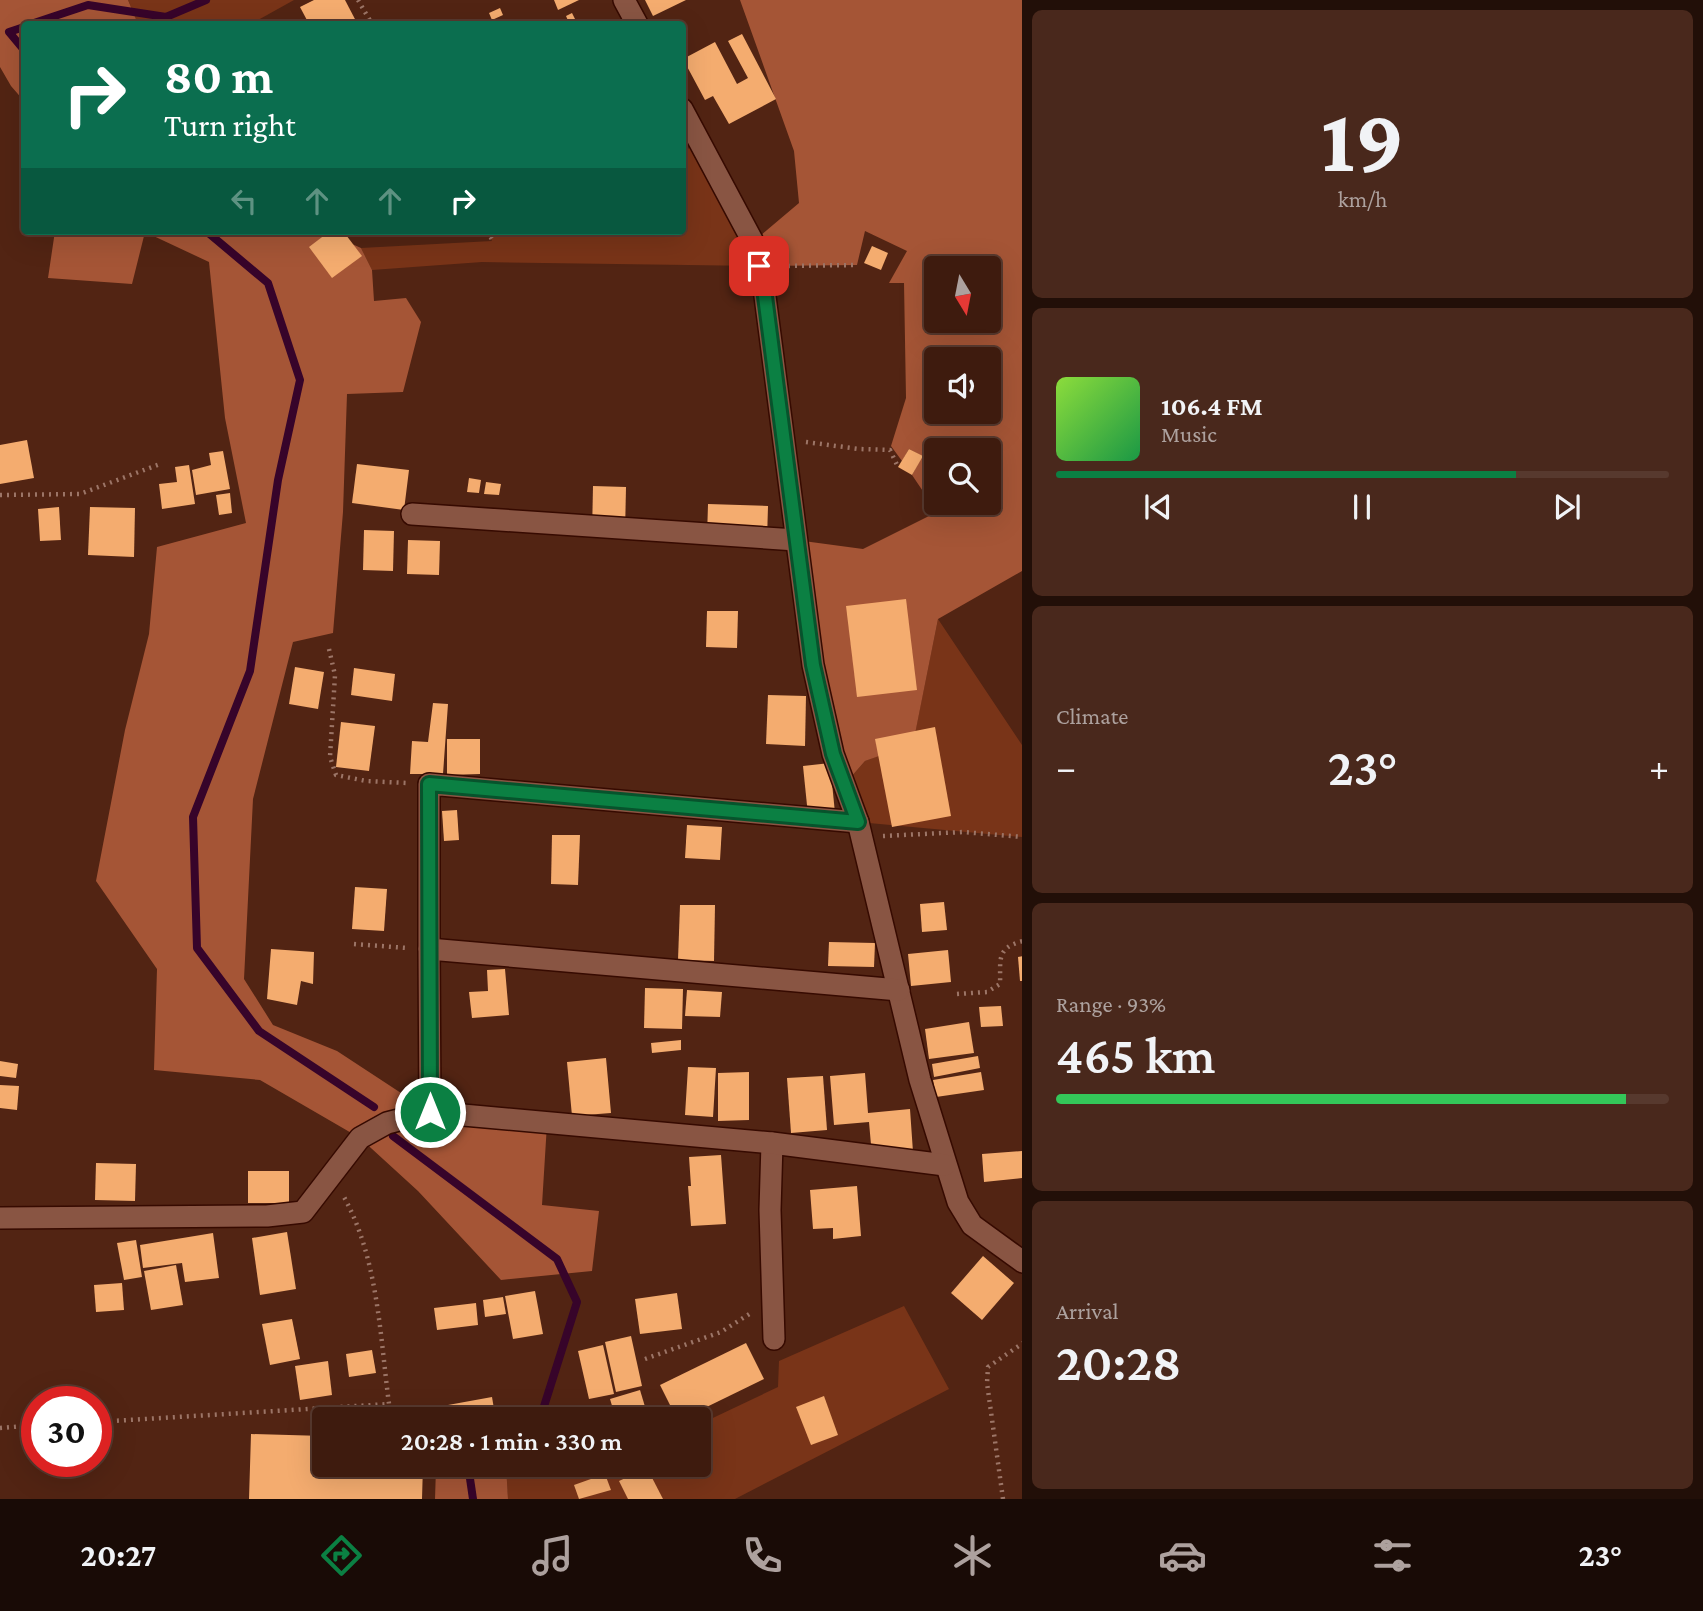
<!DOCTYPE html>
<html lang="en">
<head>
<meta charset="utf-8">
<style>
  body { margin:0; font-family:"Crimson Pro",serif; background:#49281c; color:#f1f3f6; height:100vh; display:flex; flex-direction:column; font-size:26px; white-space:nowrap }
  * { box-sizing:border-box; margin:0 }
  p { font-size:23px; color:#ada19e }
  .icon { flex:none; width:38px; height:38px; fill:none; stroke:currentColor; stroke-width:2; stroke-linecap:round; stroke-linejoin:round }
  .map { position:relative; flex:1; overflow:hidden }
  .details { display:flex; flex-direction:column; gap:10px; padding:10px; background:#220f08; width:681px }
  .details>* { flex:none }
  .hud { position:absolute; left:21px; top:21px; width:665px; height:214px; border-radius:7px; box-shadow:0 7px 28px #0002,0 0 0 2px #57392e; background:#0b6e4f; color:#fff; overflow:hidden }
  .needle { width:46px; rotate:170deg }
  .controls { position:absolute; left:924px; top:256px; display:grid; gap:14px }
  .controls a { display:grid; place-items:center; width:77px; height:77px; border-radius:7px; background:#3e1b0e; box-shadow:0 7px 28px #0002,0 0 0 2px #57392e; font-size:35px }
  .speed { position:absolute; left:21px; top:1386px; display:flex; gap:14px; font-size:35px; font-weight:700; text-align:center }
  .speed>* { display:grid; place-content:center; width:91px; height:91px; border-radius:50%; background:#3e1b0e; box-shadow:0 7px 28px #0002,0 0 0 2px #57392e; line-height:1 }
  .speed .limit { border:10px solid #d22; background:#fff; color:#111 }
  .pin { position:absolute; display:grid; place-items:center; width:60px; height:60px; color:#fff; margin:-30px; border-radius:14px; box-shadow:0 4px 10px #0006 }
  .me { position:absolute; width:77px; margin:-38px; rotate:0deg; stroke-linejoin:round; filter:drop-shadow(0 0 5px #0008) }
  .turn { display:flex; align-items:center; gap:24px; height:147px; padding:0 28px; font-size:32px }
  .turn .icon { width:91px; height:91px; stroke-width:2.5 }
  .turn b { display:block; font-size:49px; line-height:60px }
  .lanes { display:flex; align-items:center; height:66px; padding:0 28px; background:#0003; justify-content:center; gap:35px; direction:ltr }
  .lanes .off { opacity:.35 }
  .big { font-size:52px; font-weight:600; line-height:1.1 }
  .details .widget { flex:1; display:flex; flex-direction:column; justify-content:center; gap:10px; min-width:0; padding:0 24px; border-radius:10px; background:#49281c }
  .details .dial { align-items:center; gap:0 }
  .dial b { font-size:91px; line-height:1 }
  .song { display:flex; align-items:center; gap:21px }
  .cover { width:84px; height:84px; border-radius:10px; background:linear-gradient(135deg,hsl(90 70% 55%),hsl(140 70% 35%)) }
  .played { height:7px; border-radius:4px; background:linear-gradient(90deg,#0b8043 75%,#57392e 75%) }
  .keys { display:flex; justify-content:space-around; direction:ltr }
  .heat { display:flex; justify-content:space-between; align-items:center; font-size:38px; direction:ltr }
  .charge { height:10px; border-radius:5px; background:linear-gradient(90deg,#34c759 93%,#57392e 0) }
  .trip { position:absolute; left:312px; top:1407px; width:399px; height:70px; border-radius:7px; background:#3e1b0e; box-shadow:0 7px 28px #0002,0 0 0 2px #57392e; font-weight:600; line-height:70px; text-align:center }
  .dock { display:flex; height:112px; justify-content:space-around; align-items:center; background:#190b06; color:#ada19e }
  .dock .icon { width:49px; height:49px }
  .dock .on { color:#0b8043 }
  .dock b { font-size:32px; color:#f1f3f6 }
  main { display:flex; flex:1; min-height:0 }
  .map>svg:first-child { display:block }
  .green { fill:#793418 }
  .forest { fill:#a55536; fill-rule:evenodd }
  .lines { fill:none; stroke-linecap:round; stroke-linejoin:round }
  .stream { stroke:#37042a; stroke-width:8 }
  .building { fill:#f4ac6f }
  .minor-casing { stroke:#360a00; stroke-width:24 }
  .path { stroke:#9c7567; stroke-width:4.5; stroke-dasharray:2 5; stroke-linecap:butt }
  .minor { stroke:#895543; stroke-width:21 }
  .route-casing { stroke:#07532c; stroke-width:18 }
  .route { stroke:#0b8043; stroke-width:12 }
</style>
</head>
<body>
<main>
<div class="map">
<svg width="1023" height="1499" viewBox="0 0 1023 1499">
  <rect width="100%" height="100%" fill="#522413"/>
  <!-- green -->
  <g class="green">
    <polygon points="128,0 294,0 251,24 138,24"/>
    <polygon points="700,143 759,266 482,262 372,270 361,248 492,241 487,231 682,231 683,151"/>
    <polygon points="938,619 1022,745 1022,837 858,822 844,785 865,761 913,743"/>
    <polygon points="904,1306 949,1389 735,1499 508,1499 506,1465 579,1465 602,1471 616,1465 698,1465 698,1425 778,1387 779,1361"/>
  </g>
  <!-- forest -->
  <g class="forest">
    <polygon points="0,0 128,0 138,24 24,24 24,101 11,86 0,67"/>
    <path d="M740,0H1022V571L938,619L913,744L865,761L844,785L796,540L863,549L937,512L912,475L922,456L909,449L902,461L891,446L906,398L904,283H889L907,251L865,231L857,265L759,266L753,242L799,203L794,151ZM936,268H989V320H936ZM936,359H989V411H936ZM936,450H989V502H936Z"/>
    <polygon points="55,231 323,231 361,248 372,270 374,301 406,298 421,322 403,392 347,394 343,512 333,633 293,642 253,799 244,979 273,1025 337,1051 430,1112 547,1124 542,1205 599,1211 592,1271 501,1280 418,1191 360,1138 260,1080 154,1070 157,969 96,881 125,730 149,634 157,547 246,523 225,418 209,262 145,232 132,284 48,278"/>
    <polygon points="443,1465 506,1465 508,1499 435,1499 436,1467"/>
  </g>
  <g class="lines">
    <!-- stream -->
    <g class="stream">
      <polyline points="31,24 88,5 166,17 206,0"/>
      <polyline points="24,27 9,32 24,50"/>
      <polyline points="206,231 268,283 300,380 278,480 250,671 193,817 197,948 259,1031 374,1107"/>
      <polyline points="393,1136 557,1259 577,1302 540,1419"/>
      <polyline points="468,1465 473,1499"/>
    </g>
  </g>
  <!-- building -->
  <g class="building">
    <polygon points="314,0 345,0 357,23 309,24 300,7"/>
    <polygon points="554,0 579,0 558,10"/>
    <polygon points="645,0 686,0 653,16"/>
    <polygon points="500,8 503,15 492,20 489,13"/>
    <polygon points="572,13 575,19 569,23 566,16"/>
    <polygon points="742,34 776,99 729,124 713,96 705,100 683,59 715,42 737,84 748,78 728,41"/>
    <polygon points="330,231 343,231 362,256 332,278 309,247"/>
    <polygon points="872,246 888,253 881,270 864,263"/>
    <polygon points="27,440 34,478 0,484 0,445"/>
    <polygon points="909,449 923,456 912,475 898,467"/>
    <polygon points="223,451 230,489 196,495 192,470 211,465 209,453"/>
    <polygon points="357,464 409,470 404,510 352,503"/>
    <polygon points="189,465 195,504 162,509 159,484 177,482 175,467"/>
    <polygon points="469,478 481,480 479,493 467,492"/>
    <polygon points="486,482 501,484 499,495 484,494"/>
    <polygon points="593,486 626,487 625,534 592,534"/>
    <polygon points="230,493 232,513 219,515 216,495"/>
    <polygon points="708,504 768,506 767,540 707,538"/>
    <polygon points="59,507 61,540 40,541 38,509"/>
    <polygon points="90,507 135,508 134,557 88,555"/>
    <polygon points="364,530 394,531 393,571 363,570"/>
    <polygon points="408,540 440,541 439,575 407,574"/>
    <polygon points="906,599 917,690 857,697 846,606"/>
    <polygon points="707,611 738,611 737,648 706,647"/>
    <polygon points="295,667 324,672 318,709 289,704"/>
    <polygon points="354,668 395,674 392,701 351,695"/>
    <polygon points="768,695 806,696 805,746 766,744"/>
    <polygon points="433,703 448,704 443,774 410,774 412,741 428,742"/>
    <polygon points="341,722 375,726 369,771 336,767"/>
    <polygon points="935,727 951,816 892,827 875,739"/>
    <polygon points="447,739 480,739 480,774 447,775"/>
    <polygon points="830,763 835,813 808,815 803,766"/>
    <polygon points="457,810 459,840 444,841 442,811"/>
    <polygon points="687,825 722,827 720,860 685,858"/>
    <polygon points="552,835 580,835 578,885 551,884"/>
    <polygon points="355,887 387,889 384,931 352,929"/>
    <polygon points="944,902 947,930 922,932 920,904"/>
    <polygon points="680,905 715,905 714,961 678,960"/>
    <polygon points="829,942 875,943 874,967 828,966"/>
    <polygon points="271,949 314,952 313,984 301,981 297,1005 267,999"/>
    <polygon points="948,950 951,982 911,986 908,954"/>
    <polygon points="1023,956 1023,981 1020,981 1018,957"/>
    <polygon points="505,969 509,1015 472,1018 469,992 488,991 487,970"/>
    <polygon points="645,988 683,989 682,1029 644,1028"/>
    <polygon points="687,990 722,992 720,1017 685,1016"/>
    <polygon points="1001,1006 1003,1026 981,1027 979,1007"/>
    <polygon points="969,1022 974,1053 929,1059 925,1029"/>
    <polygon points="681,1040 681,1050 652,1053 651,1043"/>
    <polygon points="978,1056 980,1068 934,1077 932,1064"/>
    <polygon points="606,1058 611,1113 572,1116 567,1062"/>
    <polygon points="0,1061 18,1064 16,1078 0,1076"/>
    <polygon points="688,1067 716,1068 713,1117 685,1115"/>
    <polygon points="749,1072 749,1120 718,1121 718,1073"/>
    <polygon points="981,1072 984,1090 936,1097 933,1080"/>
    <polygon points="865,1073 868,1113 910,1109 913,1152 872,1156 869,1122 834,1125 830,1076"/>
    <polygon points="823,1076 827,1130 791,1133 787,1078"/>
    <polygon points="0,1085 19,1086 17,1110 0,1108"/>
    <polygon points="1023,1151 1023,1178 984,1182 982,1154"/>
    <polygon points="721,1155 726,1224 691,1226 688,1186 691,1186 689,1157"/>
    <polygon points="96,1163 136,1164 135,1201 95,1200"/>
    <rect x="248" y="1171" width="41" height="32"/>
    <polygon points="857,1186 861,1236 833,1239 833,1228 813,1229 810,1190"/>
    <polygon points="287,1232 296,1289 260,1295 252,1238"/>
    <polygon points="213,1233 219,1278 185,1282 182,1263 143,1268 140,1245"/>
    <polygon points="136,1240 142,1277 124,1280 117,1243"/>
    <polygon points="983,1256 1014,1283 982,1320 951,1293"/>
    <polygon points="176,1265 183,1305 151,1310 144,1271"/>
    <polygon points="122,1283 124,1310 96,1312 94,1285"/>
    <polygon points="535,1291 543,1334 513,1339 505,1296"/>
    <polygon points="677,1293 682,1329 640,1334 635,1299"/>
    <polygon points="503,1297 506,1314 485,1317 483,1300"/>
    <polygon points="476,1303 478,1325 437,1330 434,1308"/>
    <polygon points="292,1319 300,1359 270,1365 262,1324"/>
    <polygon points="631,1336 642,1386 616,1392 605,1342"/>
    <polygon points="746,1343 764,1379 682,1419 677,1419 660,1385"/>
    <polygon points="603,1345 614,1394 589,1399 578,1351"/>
    <polygon points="372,1350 376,1373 349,1377 346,1354"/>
    <polygon points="328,1361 332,1395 300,1400 295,1366"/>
    <polygon points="640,1390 646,1410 616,1419 610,1399"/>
    <polygon points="824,1396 838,1435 811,1445 796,1407"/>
    <polygon points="492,1397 495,1415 472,1419 417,1419 415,1411"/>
    <polygon points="251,1434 324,1436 324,1465 423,1465 422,1499 249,1499"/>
    <polygon points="647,1468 663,1499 628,1499 619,1481"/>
    <polygon points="605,1474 611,1490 579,1499 574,1485"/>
  </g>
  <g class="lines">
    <defs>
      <g id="minor">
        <polyline points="624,0 637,24"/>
        <polyline points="682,109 753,242 763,281 813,665 833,754 858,822 920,1080 958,1202 972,1225 1023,1262"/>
        <polyline points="412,514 796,540"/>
        <polyline points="429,949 429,784 858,822"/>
        <polyline points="430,1112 429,949 899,990"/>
        <polyline points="772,1143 770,1210 774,1339"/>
        <polyline points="0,1218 267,1216 303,1212 360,1138 387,1123 430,1112 772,1143 945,1165"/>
      </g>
    </defs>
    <!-- minor casing -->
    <use href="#minor" class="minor-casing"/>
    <!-- path -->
    <g class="path">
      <polyline points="358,0 372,24"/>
      <polyline points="487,231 493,241"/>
      <polyline points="781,266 857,265"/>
      <polyline points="806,442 859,449 890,450 898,467"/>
      <polyline points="0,495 80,494 160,464"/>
      <polyline points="329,649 335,675 330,757 336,775 366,781 407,783"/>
      <polyline points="883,836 963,832 1023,837"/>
      <polyline points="354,944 407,948"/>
      <path d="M957,994L987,992L1000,984C1001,961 995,948 1023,941"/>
      <polyline points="645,1359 721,1332 751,1313"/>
      <path d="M96,1422L389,1404C380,1335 378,1259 344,1197"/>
      <polyline points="0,1428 37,1425"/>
      <polyline points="1003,1499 987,1383 988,1367 1023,1343"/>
    </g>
    <!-- minor -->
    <use href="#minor" class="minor"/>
  </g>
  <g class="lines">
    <defs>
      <polyline id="route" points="430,1112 429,784 858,822 833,754 813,665 763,281 759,266"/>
    </defs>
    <!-- route casing -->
    <use href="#route" class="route-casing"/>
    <!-- route -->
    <use href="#route" class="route"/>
  </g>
</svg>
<div class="controls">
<a><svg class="needle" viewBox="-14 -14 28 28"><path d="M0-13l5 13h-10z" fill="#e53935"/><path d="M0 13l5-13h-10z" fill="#ada19e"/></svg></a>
<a><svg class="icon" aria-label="sound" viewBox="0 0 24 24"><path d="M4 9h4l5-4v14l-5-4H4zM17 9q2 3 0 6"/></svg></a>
<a><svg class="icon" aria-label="search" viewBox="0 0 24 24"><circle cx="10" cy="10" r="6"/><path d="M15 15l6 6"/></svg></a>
</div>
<div class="speed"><div class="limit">30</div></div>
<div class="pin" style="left:759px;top:266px;background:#d93025"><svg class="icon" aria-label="arrive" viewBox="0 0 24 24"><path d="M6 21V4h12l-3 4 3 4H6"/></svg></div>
<svg class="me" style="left:430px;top:1112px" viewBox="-20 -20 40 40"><circle r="17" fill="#0b8043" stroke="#fff" stroke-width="3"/><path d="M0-11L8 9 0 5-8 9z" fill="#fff"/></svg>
<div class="trip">20:28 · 1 min · 330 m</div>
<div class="hud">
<div class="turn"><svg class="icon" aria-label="right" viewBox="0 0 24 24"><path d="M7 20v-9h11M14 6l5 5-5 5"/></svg><div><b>80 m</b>Turn right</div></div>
<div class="lanes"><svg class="icon off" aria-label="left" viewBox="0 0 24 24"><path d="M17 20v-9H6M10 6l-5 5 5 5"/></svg><svg class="icon off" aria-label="ahead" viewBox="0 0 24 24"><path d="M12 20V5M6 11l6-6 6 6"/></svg><svg class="icon off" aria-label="ahead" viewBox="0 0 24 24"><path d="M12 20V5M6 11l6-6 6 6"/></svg><svg class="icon" aria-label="right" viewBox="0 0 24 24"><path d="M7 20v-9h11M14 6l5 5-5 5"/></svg></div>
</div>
</div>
<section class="details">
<div class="widget dial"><b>19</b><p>km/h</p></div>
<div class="widget">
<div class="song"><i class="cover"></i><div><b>106.4 FM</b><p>Music</p></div></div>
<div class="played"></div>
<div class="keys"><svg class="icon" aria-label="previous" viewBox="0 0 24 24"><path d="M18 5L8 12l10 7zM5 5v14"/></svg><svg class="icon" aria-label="pause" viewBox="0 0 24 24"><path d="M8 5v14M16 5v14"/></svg><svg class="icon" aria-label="next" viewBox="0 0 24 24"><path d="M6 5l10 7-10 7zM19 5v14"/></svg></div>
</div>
<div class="widget"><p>Climate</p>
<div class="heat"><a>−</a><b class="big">23°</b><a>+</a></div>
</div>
<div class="widget"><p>Range · 93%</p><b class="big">465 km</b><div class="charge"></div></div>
<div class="widget"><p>Arrival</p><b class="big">20:28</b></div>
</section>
</main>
<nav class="dock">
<b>20:27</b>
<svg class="icon on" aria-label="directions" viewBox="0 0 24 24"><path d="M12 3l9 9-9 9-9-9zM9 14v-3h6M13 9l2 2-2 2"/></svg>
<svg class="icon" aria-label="music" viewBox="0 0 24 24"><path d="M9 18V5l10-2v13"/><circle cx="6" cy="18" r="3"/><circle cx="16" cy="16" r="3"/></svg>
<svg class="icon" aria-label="phone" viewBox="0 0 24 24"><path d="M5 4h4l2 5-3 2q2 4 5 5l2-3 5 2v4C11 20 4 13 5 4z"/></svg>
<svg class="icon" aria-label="climate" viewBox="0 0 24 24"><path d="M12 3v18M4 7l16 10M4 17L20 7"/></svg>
<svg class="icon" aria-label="car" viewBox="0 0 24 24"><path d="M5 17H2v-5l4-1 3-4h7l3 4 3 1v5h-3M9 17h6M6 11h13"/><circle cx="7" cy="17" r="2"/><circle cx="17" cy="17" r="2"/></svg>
<svg class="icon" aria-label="filters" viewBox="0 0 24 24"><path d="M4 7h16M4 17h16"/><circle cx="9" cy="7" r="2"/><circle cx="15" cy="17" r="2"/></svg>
<b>23°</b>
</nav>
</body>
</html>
